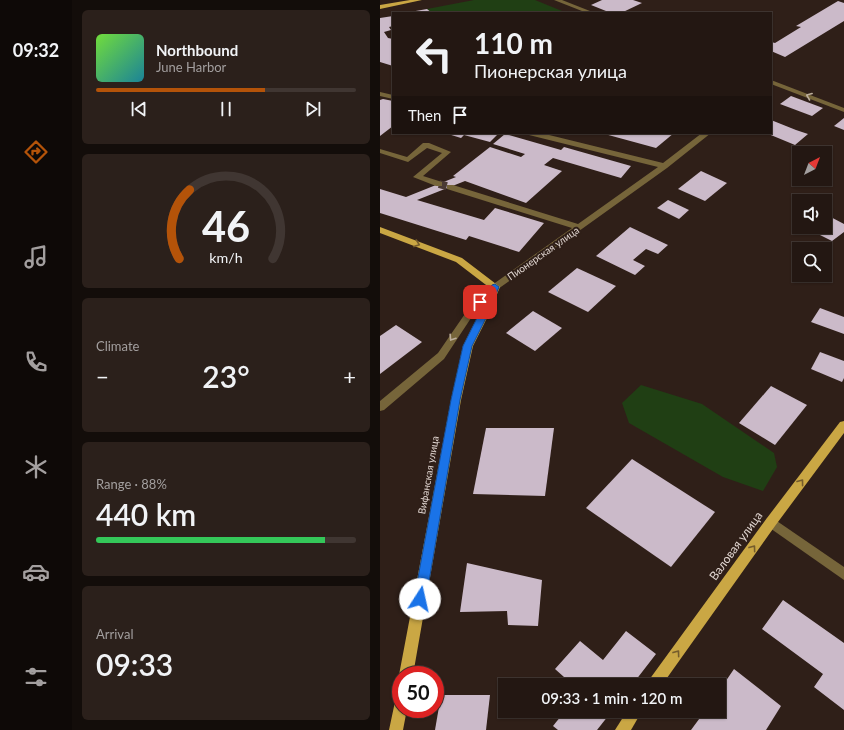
<!DOCTYPE html>
<html lang="en">
<head>
<meta charset="utf-8">
<style>
  body { margin:0; font-family:Lato,sans-serif; background:#2b201b; color:#f1f3f6; height:100vh; display:flex; flex-direction:column; font-size:15px; white-space:nowrap }
  * { box-sizing:border-box; margin:0 }
  p { font-size:13px; color:#a39f9f }
  .icon { flex:none; width:22px; height:22px; fill:none; stroke:currentColor; stroke-width:2; stroke-linecap:round; stroke-linejoin:round }
  .map { position:relative; flex:1; overflow:hidden }
  .side { display:flex; flex-direction:column; gap:10px; padding:10px; background:#130d0a; width:308px }
  .side>* { flex:none }
  .top-card { position:absolute; left:12px; top:12px; width:380px; height:122px; border-radius:0px; box-shadow:0 1px 3px #0004,0 0 0 1px #403632; background:#231712; color:#f1f3f6; overflow:hidden }
  .needle { width:26px; rotate:42deg }
  .fabs { position:absolute; left:412px; top:146px; display:grid; gap:8px }
  .fabs a { display:grid; place-items:center; width:40px; height:40px; border-radius:0px; background:#231712; box-shadow:0 1px 3px #0004,0 0 0 1px #403632; font-size:20px }
  .speed { position:absolute; left:12px; top:666px; display:flex; gap:8px; font-size:20px; font-weight:700; text-align:center }
  .speed>* { display:grid; place-content:center; width:52px; height:52px; border-radius:50%; background:#231712; box-shadow:0 1px 3px #0004,0 0 0 1px #403632; line-height:1 }
  .speed .limit { border:6px solid #d22; background:#fff; color:#111 }
  .pin { position:absolute; display:grid; place-items:center; width:34px; height:34px; color:#fff; margin:-17px; border-radius:8px; box-shadow:0 2px 6px #0006 }
  .me { position:absolute; width:44px; margin:-22px; rotate:10deg; stroke-linejoin:round; filter:drop-shadow(0 0 3px #0008) }
  .turn { display:flex; align-items:center; gap:14px; height:84px; padding:0 16px; font-size:18px }
  .turn .icon { width:52px; height:52px; stroke-width:2.5 }
  .turn b { display:block; font-size:28px; line-height:34px }
  .then { display:flex; align-items:center; height:38px; padding:0 16px; background:#0003; gap:8px; font-size:15px }
  .big { font-size:30px; font-weight:600; line-height:1.1 }
  .side .tile { flex:1; display:flex; flex-direction:column; justify-content:center; gap:6px; min-width:0; padding:0 14px; border-radius:6px; background:#2b201b }
  .side .dial { align-items:center; gap:0 }
  .dial svg { height:104px; overflow:visible; fill:none; stroke:#403632; stroke-width:7; stroke-linecap:round; text-anchor:middle }
  .dial text { fill:#f1f3f6; stroke:none }
  .song { display:flex; align-items:center; gap:12px }
  .cover { width:48px; height:48px; border-radius:6px; background:linear-gradient(135deg,hsl(100 70% 55%),hsl(190 70% 35%)) }
  .played { height:4px; border-radius:2px; background:linear-gradient(90deg,#b45309 65%,#403632 65%) }
  .keys { display:flex; justify-content:space-around; direction:ltr }
  .heat { display:flex; justify-content:space-between; align-items:center; font-size:22px; direction:ltr }
  .charge { height:6px; border-radius:3px; background:linear-gradient(90deg,#34c759 88%,#403632 0) }
  .trip { position:absolute; left:118px; top:678px; width:228px; height:40px; border-radius:0px; background:#231712; box-shadow:0 1px 3px #0004,0 0 0 1px #403632; font-weight:600; line-height:40px; text-align:center }
  main { display:flex; flex:1; min-height:0 }
  .dock { display:flex; flex-direction:column; width:72px; justify-content:space-around; align-items:center; background:#0e0907; color:#a39f9f }
  .dock .icon { width:28px; height:28px }
  .dock .active { color:#b45309 }
  .dock b { font-size:18px; color:#f1f3f6 }
  .map>svg:first-child { display:block }
  .green { fill:#203f14 }
  .building { fill:#cbbac9 }
  .lines { fill:none; stroke-linecap:round; stroke-linejoin:round }
  .minor-tunnel { stroke:#4a3a34; stroke-width:8; stroke-dasharray:8 4; stroke-linecap:butt }
  .minor { fill:#76653a; fill-rule:evenodd }
  .major { fill:#caa744; fill-rule:evenodd }
  .oneway { stroke:#bcae9c }
  .oneway2 { stroke:#755c2c }
  .route { fill:#1a73e8; stroke:#114b97 }
  .labels { text-anchor:middle; stroke-width:4; stroke-linejoin:round; paint-order:stroke }
  .street-label { font-size:10px; fill:#e1d6d1; stroke:#2f1f18 }
  .near-street-label { font-size:12px; fill:#e1d6d1; stroke:#2f1f18 }
</style>
</head>
<body>
<main>
<nav class="dock">
<b>09:32</b>
<svg class="icon active" aria-label="directions" viewBox="0 0 24 24"><path d="M12 3l9 9-9 9-9-9zM9 14v-3h6M13 9l2 2-2 2"/></svg>
<svg class="icon" aria-label="music" viewBox="0 0 24 24"><path d="M9 18V5l10-2v13"/><circle cx="6" cy="18" r="3"/><circle cx="16" cy="16" r="3"/></svg>
<svg class="icon" aria-label="phone" viewBox="0 0 24 24"><path d="M5 4h4l2 5-3 2q2 4 5 5l2-3 5 2v4C11 20 4 13 5 4z"/></svg>
<svg class="icon" aria-label="climate" viewBox="0 0 24 24"><path d="M12 3v18M4 7l16 10M4 17L20 7"/></svg>
<svg class="icon" aria-label="car" viewBox="0 0 24 24"><path d="M5 17H2v-5l4-1 3-4h7l3 4 3 1v5h-3M9 17h6M6 11h13"/><circle cx="7" cy="17" r="2"/><circle cx="17" cy="17" r="2"/></svg>
<svg class="icon" aria-label="filters" viewBox="0 0 24 24"><path d="M4 7h16M4 17h16"/><circle cx="9" cy="7" r="2"/><circle cx="15" cy="17" r="2"/></svg>
</nav>
<section class="side">
<div class="tile">
<div class="song"><i class="cover"></i><div><b>Northbound</b><p>June Harbor</p></div></div>
<div class="played"></div>
<div class="keys"><svg class="icon" aria-label="previous" viewBox="0 0 24 24"><path d="M18 5L8 12l10 7zM5 5v14"/></svg><svg class="icon" aria-label="pause" viewBox="0 0 24 24"><path d="M8 5v14M16 5v14"/></svg><svg class="icon" aria-label="next" viewBox="0 0 24 24"><path d="M6 5l10 7-10 7zM19 5v14"/></svg></div>
</div>
<div class="tile dial"><svg viewBox="0 0 100 80">
<path d="M14 69A42 42 0 1 1 86 69"/>
<path d="M14 69A42 42 0 0 1 22 16" stroke="#b45309"/>
<text x="50" y="56" font-size="32" font-weight="700">46</text>
<text x="50" y="72" font-size="11">km/h</text>
</svg></div>
<div class="tile"><p>Climate</p>
<div class="heat"><a>−</a><b class="big">23°</b><a>+</a></div>
</div>
<div class="tile"><p>Range · 88%</p><b class="big">440 km</b><div class="charge"></div></div>
<div class="tile"><p>Arrival</p><b class="big">09:33</b></div>
</section>
<div class="map">
<svg width="464" height="730" viewBox="0 0 464 730">
  <rect width="100%" height="100%" fill="#2f1f18"/>
  <!-- green -->
  <g class="green">
    <polygon points="94,0 155,0 182,11 177,13 52,13 47,9"/>
    <polygon points="261,385 322,404 394,453 397,467 383,491 343,477 249,423 242,403"/>
  </g>
  <!-- building -->
  <g class="building">
    <polygon points="222,0 253,0 262,3 241,13 231,13 211,5"/>
    <polygon points="458,1 464,3 464,21 405,57 391,51 391,42 395,43 421,27 416,26"/>
    <polygon points="47,9 52,13 30,13 30,12"/>
    <polygon points="13,16 13,26 9,27 11,30 4,32 8,38 13,39 13,66 0,62 0,18"/>
    <polygon points="411,96 443,108 432,116 400,104"/>
    <polygon points="3,99 13,101 13,126 0,136 0,100"/>
    <polygon points="464,118 464,130 454,126"/>
    <polygon points="391,120 416,130 428,134 415,145 386,133 391,133"/>
    <polygon points="70,133 116,133 118,134 110,142 84,135 81,138 68,134"/>
    <polygon points="221,133 294,133 276,148"/>
    <polygon points="125,134 181,150 184,147 251,166 241,178 173,158 164,165 182,171 146,203 85,181 37,200 104,220 115,208 164,223 139,252 89,236 86,240 0,213 0,189 26,197 76,177 73,176 110,147 141,157 145,154 113,144"/>
    <polygon points="321,171 347,183 325,201 298,189"/>
    <polygon points="288,200 309,210 299,219 277,208"/>
    <polygon points="445,214 464,224 464,232 452,241 426,228 445,227"/>
    <polygon points="250,227 288,245 278,254 266,249 253,260 265,266 255,275 216,256"/>
    <polygon points="197,268 236,286 208,312 168,292"/>
    <polygon points="440,308 464,317 464,334 431,322"/>
    <polygon points="153,311 182,328 155,351 126,333"/>
    <polygon points="16,325 42,342 0,374 0,336"/>
    <polygon points="440,352 464,361 464,378 462,382 431,369"/>
    <polygon points="391,386 427,405 395,445 359,423"/>
    <polygon points="106,428 174,428 165,496 93,494"/>
    <polygon points="252,459 335,512 291,567 206,508"/>
    <polygon points="87,563 162,580 158,626 128,625 127,611 80,612"/>
    <polygon points="403,600 464,643 464,710 434,687 443,674 382,629"/>
    <polygon points="246,631 276,654 252,685 193,685 175,669 200,641 223,660"/>
    <polygon points="354,669 401,706 386,730 311,730 325,711 339,711 339,691"/>
    <polygon points="61,695 110,695 106,730 55,730"/>
    <polygon points="185,711 232,711 217,730 178,730 173,726"/>
  </g>
  <g class="lines">
    <!-- minor-tunnel -->
    <polyline class="minor-tunnel" points="59,184 70,187"/>
    <!-- minor -->
    <g class="minor">
      <polygon points="174,0 182,0 215,13 207,13"/>
      <polygon points="391,80 464,108 464,112 391,84"/>
      <polygon points="0,92 13,95 13,99 0,96"/>
      <polygon points="148,133 161,133 283,163 322,133 331,133 287,168 118,289 95,312 64,359 4,410 0,411 0,401 58,353 89,308 112,285 192,228 67,189 67,185 73,185 198,224 278,167 149,135"/>
      <polygon points="43,143 49,143 71,152 43,176 62,182 62,186 56,186 33,177 62,153 47,148 28,162 0,153 0,149 27,157"/>
      <polygon points="391,517 464,567 464,580 387,526 385,522 387,518"/>
    </g>
    <!-- major -->
    <g class="major">
      <polygon points="30,0 42,0 0,9 0,5"/>
      <polygon points="0,227 82,258 120,287 109,314 93,346 81,400 33,675 21,675 21,680 19,675 71,400 83,346 99,314 110,288 76,262 0,233"/>
      <polygon points="464,421 464,433 395,526 282,685 267,685 269,680 387,518 460,422"/>
      <polygon points="21,695 21,709 27,709 23,730 9,730 16,697"/>
      <polygon points="247,711 262,711 251,730 235,730"/>
    </g>
  </g>
  <!-- one-way arrows -->
  <defs><path id="oneway-chevron" d="M-2-3.5L2.5 0L-2 3.5" fill="none" stroke-width="1.6" stroke-linecap="round" stroke-linejoin="round"/></defs>
  <g class="oneway">
    <use href="#oneway-chevron" transform="translate(429 96) rotate(-159)"/>
    <use href="#oneway-chevron" transform="translate(72 338) rotate(123)"/>
  </g>
  <g class="oneway2">
    <use href="#oneway-chevron" transform="translate(37 244) rotate(20)"/>
    <use href="#oneway-chevron" transform="translate(421 482) rotate(-53)"/>
    <use href="#oneway-chevron" transform="translate(373 548) rotate(-54)"/>
    <use href="#oneway-chevron" transform="translate(297 653) rotate(-54)"/>
  </g>
  <!-- route -->
  <polygon class="route" points="115,284 119,287 108,314 92,346 80,400 46,599 44,603 40,604 36,603 34,599 71,400 83,346 105,302 100,305 96,302 112,285"/>
  <g class="labels">
    <!-- street labels -->
    <g class="street-label">
      <text transform="translate(163 253) rotate(-35)" y="4">Пионерская улица</text>
      <text transform="translate(48 475) rotate(-80)" y="4">Вифанская улица</text>
    </g>
    <!-- near-street labels -->
    <g class="near-street-label">
      <text transform="translate(356 546) rotate(-54)" y="4">Валовая улица</text>
    </g>
  </g>
</svg>
<div class="fabs">
<a><svg class="needle" viewBox="-14 -14 28 28"><path d="M0-13l5 13h-10z" fill="#e53935"/><path d="M0 13l5-13h-10z" fill="#a39f9f"/></svg></a>
<a><svg class="icon" aria-label="sound" viewBox="0 0 24 24"><path d="M4 9h4l5-4v14l-5-4H4zM17 9q2 3 0 6"/></svg></a>
<a><svg class="icon" aria-label="search" viewBox="0 0 24 24"><circle cx="10" cy="10" r="6"/><path d="M15 15l6 6"/></svg></a>
</div>
<div class="speed"><div class="limit">50</div></div>
<div class="pin" style="left:100px;top:302px;background:#d93025"><svg class="icon" aria-label="arrive" viewBox="0 0 24 24"><path d="M6 21V4h12l-3 4 3 4H6"/></svg></div>
<svg class="me" style="left:40px;top:599px" viewBox="-20 -20 40 40"><circle r="19" fill="#fff"/><path d="M0-13L10 11 0 6-10 11z" fill="#1a73e8"/></svg>
<div class="trip">09:33 · 1 min · 120 m</div>
<div class="top-card">
<div class="turn"><svg class="icon" aria-label="left" viewBox="0 0 24 24"><path d="M17 20v-9H6M10 6l-5 5 5 5"/></svg><div><b>110 m</b>Пионерская улица</div></div>
<div class="then">Then<svg class="icon" aria-label="arrive" viewBox="0 0 24 24"><path d="M6 21V4h12l-3 4 3 4H6"/></svg></div>
</div>
</div>
</main>
</body>
</html>
